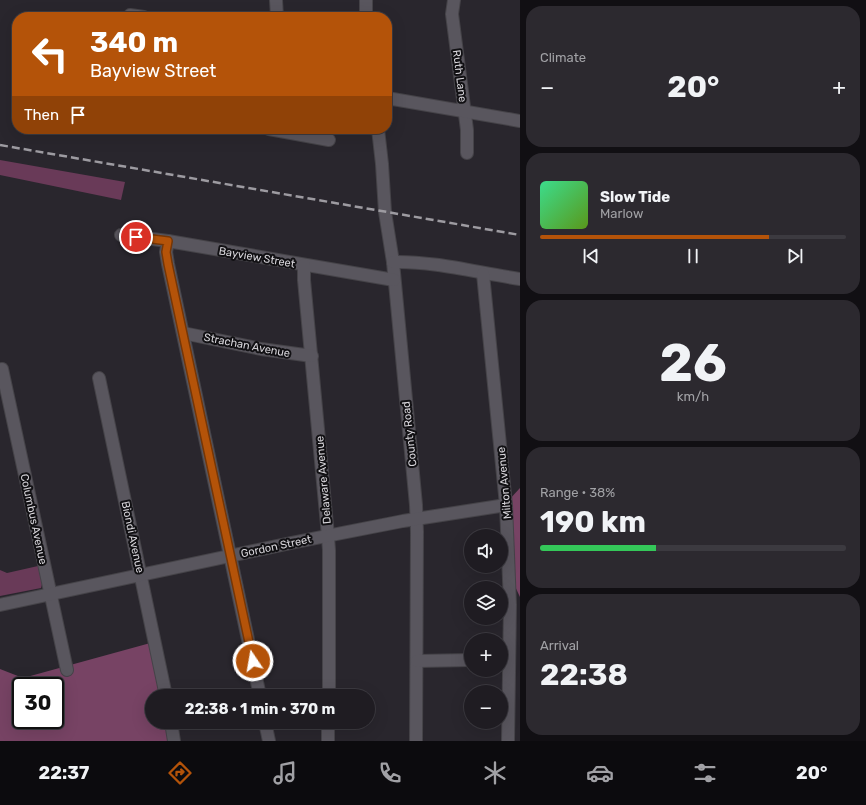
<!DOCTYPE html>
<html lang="en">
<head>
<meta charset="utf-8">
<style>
  body { margin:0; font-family:Rubik,sans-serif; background:#2c292f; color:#f1f3f6; height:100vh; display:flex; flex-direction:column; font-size:15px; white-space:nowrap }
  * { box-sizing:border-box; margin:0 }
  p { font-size:13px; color:#a1a1a5 }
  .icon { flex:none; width:22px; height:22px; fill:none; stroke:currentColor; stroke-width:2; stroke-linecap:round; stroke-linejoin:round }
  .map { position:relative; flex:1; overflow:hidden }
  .drawer { display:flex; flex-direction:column; gap:6px; padding:6px; background:#110f13; width:346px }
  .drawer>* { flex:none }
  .banner { position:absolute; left:12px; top:12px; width:380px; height:122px; border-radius:16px; box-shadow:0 4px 16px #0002,0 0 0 1px #3c3a40; background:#b45309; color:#fff; overflow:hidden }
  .fabs { position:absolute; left:464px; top:529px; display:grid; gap:8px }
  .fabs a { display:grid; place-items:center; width:44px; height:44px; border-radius:50%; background:#1f1c22; box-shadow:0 4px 16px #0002,0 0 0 1px #3c3a40; font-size:20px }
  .speed { position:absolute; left:12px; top:677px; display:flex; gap:8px; font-size:20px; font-weight:700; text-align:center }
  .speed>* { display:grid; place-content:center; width:52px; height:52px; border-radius:50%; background:#1f1c22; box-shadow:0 4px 16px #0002,0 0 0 1px #3c3a40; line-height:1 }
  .speed .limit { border:2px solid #111; border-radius:6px; background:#fff; color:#111 }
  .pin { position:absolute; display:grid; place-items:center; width:34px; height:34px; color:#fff; margin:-17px; border:2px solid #fff; border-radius:50%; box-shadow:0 1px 4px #0007 }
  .me { position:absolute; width:44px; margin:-22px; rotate:348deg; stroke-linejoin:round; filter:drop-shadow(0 0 3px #0008) }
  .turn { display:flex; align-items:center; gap:14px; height:84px; padding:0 12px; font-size:18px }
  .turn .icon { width:52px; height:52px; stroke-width:2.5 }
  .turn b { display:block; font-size:28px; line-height:34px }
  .then { display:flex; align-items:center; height:38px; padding:0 12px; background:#0003; gap:8px; font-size:15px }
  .big { font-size:30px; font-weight:700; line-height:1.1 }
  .drawer .widget { flex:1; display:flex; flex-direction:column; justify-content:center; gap:6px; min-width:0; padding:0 14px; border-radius:16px; background:#2c292f }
  .drawer .dial { align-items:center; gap:0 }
  .dial b { font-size:52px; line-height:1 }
  .song { display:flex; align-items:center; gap:12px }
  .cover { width:48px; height:48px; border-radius:6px; background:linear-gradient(135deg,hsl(150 70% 55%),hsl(90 70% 35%)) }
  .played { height:4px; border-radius:2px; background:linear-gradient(90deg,#b45309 75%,#3c3a40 75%) }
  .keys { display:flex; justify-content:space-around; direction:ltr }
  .heat { display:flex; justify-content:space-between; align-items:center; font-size:22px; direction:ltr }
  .charge { height:6px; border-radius:3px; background:linear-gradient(90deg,#34c759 38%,#3c3a40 0) }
  .trip { position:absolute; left:145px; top:689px; width:230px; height:40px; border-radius:20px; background:#1f1c22; box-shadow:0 4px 16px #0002,0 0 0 1px #3c3a40; font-weight:700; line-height:40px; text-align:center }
  .tabs { display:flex; height:64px; justify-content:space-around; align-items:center; background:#0c0b0e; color:#a1a1a5 }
  .tabs .icon { width:28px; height:28px }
  .tabs .selected { color:#b45309 }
  .tabs b { font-size:18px; color:#f1f3f6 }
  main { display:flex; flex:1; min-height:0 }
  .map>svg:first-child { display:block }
  .green { fill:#693a58 }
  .forest { fill:#774364; fill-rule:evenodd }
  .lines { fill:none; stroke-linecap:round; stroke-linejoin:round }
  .minor-casing { stroke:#454348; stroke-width:14 }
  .minor { stroke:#59565e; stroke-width:12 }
  .rail { stroke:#9d9ba1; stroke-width:2.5; stroke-dasharray:8 4; stroke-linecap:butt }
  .route-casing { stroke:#753606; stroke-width:10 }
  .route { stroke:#b45309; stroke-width:7 }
  .labels { text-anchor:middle; stroke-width:4; stroke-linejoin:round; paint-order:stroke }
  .street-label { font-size:11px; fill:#d8d6db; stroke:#111013 }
</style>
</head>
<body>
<main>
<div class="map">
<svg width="520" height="741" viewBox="0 0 520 741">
  <rect width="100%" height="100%" fill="#29262d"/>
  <!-- green -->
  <g class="green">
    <polygon points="0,160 125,182 121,200 0,175"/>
    <polygon points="38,566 42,584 41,588 0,596 0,570 7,573"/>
  </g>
  <!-- forest -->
  <g class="forest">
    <polygon points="520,488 520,597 512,580 508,501"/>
    <path d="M154,642L165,696H152V722H171L175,741H0V669L23,678ZM21,686H55V720H21Z"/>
  </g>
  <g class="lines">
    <defs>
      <g id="minor">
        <polyline points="276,0 277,17"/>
        <polyline points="366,0 366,17"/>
        <polyline points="454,0 452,14 467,130 467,153"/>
        <polyline points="130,15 144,17"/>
        <polyline points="387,98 520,121"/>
        <polyline points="269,129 329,140"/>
        <polyline points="378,129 382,164 385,212 393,262 416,505 417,532 416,741"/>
        <polyline points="121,235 168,241 394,280"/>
        <polyline points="168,241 166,252 168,264 260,696"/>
        <path d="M393,262C435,261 478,273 520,279"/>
        <polyline points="304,265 304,280 327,525 329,550 329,696"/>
        <polyline points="483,274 506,505 510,605 508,741"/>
        <polyline points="183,333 261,349 312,356"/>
        <polyline points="0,370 2,369 67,670"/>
        <polyline points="99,378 166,696"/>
        <polyline points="0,605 291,543 403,521 506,505"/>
        <polyline points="417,661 471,660"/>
        <polyline points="171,722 174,741"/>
        <polyline points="265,722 269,741"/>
        <polyline points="328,741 328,722"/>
      </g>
    </defs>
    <!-- minor casing -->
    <use href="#minor" class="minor-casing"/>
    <!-- minor -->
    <use href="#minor" class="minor"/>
    <!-- rail -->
    <polyline class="rail" points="0,145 520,235"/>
  </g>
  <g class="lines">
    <defs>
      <polyline id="route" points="136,237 168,241 166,252 168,264 253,661"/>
    </defs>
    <!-- route casing -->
    <use href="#route" class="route-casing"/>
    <!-- route -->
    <use href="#route" class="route"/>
  </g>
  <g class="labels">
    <!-- street labels -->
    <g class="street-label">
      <text transform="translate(460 76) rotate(83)" y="4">Ruth Lane</text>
      <text transform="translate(257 257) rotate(10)" y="4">Bayview Street</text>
      <text transform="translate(247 345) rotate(11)" y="4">Strachan Avenue</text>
      <text transform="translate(409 434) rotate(-96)" y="4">County Road</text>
      <text transform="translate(323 480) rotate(-95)" y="4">Delaware Avenue</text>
      <text transform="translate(504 483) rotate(-95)" y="4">Milton Avenue</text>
      <text transform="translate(34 519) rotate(78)" y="4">Columbus Avenue</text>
      <text transform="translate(133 537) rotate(78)" y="4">Biondi Avenue</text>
      <text transform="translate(276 546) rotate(-12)" y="4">Gordon Street</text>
    </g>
  </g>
</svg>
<div class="fabs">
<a><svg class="icon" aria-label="sound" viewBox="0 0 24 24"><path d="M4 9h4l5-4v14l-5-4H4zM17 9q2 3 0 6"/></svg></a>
<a><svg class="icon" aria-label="layers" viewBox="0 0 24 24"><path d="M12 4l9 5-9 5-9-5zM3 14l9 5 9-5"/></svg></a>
<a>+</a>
<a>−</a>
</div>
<div class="speed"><div class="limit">30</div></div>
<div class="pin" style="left:136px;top:237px;background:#d93025"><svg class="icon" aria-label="arrive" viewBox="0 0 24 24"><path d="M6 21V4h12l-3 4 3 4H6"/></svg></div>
<svg class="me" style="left:253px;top:661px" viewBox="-20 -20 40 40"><circle r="17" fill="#b45309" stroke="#fff" stroke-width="3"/><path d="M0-11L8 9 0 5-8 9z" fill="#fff"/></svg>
<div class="trip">22:38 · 1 min · 370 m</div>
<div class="banner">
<div class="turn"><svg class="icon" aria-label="left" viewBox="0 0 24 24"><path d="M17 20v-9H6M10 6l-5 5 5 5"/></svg><div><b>340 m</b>Bayview Street</div></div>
<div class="then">Then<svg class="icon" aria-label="arrive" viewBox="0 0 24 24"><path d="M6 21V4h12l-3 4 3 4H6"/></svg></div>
</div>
</div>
<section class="drawer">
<div class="widget"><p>Climate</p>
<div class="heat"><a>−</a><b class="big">20°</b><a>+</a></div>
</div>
<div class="widget">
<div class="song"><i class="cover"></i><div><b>Slow Tide</b><p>Marlow</p></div></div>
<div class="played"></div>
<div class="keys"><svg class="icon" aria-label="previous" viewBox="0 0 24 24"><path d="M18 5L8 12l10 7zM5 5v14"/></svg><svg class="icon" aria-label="pause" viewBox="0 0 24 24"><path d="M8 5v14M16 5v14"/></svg><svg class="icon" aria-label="next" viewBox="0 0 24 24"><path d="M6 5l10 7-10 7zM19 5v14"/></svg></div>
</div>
<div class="widget dial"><b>26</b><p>km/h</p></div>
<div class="widget"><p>Range · 38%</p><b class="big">190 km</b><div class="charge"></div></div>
<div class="widget"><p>Arrival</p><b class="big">22:38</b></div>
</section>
</main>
<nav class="tabs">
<b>22:37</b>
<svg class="icon selected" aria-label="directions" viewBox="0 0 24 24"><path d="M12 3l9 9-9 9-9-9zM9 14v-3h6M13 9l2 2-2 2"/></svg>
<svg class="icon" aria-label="music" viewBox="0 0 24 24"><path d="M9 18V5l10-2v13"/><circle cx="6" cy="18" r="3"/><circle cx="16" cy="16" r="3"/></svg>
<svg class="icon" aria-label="phone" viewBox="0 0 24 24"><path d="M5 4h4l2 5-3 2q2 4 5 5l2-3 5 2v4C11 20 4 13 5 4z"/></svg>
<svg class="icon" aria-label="climate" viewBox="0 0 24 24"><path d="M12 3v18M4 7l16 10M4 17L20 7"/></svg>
<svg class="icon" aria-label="car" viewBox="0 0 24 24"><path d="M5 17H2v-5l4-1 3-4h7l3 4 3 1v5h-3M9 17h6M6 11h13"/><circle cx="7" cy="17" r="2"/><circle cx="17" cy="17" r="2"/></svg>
<svg class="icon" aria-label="filters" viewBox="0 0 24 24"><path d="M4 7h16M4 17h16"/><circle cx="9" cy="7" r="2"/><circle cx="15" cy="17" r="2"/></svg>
<b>20°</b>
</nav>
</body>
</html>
